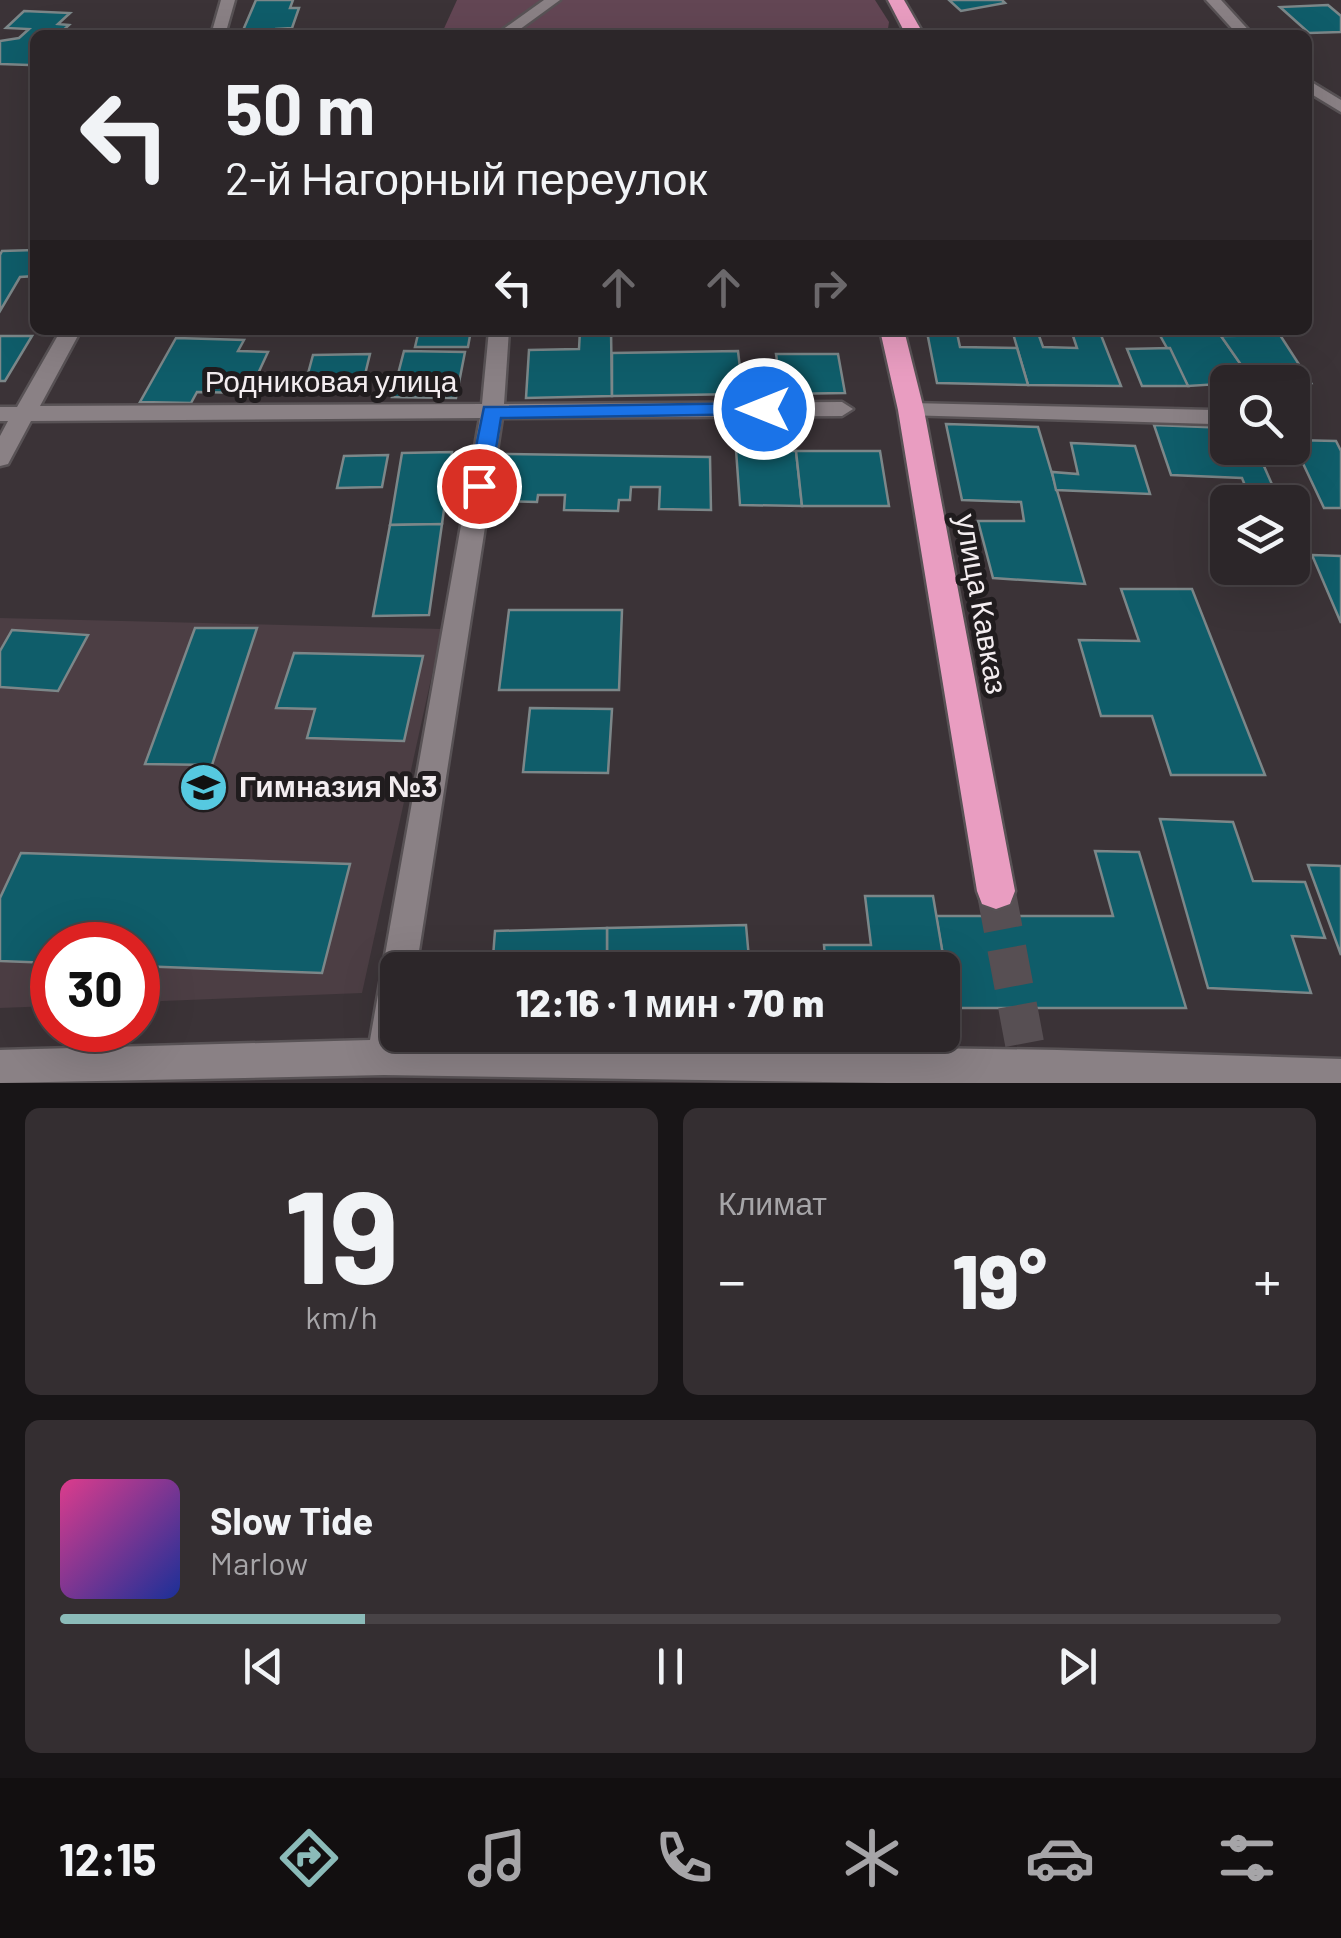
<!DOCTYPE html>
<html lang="ru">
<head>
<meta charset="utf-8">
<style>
  body { margin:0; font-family:Barlow,sans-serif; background:#342e31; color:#f1f3f6; height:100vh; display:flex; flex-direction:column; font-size:38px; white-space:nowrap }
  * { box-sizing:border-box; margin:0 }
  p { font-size:32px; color:#a6a5a8 }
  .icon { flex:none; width:55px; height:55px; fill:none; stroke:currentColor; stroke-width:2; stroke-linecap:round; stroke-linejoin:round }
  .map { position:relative; height:1083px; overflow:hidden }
  .panel { display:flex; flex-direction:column; gap:25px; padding:25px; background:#181517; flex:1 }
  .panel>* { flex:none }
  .top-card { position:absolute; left:30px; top:30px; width:1282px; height:305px; border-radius:15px; box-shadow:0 10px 40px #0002,0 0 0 2px #484346; background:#2c2629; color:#f1f3f6; overflow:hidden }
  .tools { position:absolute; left:1210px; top:365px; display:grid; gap:20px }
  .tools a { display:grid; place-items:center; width:100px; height:100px; border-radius:15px; background:#2c2629; box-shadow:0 10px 40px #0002,0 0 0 2px #484346; font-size:50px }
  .speed { position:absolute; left:30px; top:922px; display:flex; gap:20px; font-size:50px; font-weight:700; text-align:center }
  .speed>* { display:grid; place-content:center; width:130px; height:130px; border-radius:50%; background:#2c2629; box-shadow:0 10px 40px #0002,0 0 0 2px #484346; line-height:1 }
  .speed .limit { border:15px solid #d22; background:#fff; color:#111 }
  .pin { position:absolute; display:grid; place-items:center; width:85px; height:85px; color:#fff; margin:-42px; border:5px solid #fff; border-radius:50%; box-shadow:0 2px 10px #0007 }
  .me { position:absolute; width:110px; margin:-55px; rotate:270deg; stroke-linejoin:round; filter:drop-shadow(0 0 8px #0008) }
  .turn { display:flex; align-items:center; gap:35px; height:210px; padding:0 30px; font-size:45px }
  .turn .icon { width:130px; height:130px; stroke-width:2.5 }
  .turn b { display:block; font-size:70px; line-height:85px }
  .lanes { display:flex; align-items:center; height:95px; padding:0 30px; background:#0003; justify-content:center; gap:50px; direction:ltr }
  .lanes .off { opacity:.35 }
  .big { font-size:75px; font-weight:800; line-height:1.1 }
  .panel .tile { flex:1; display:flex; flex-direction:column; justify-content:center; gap:15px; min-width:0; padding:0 35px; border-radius:15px; background:#342e31 }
  .panel .dial { align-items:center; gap:0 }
  .dial b { font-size:130px; line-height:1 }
  .song { display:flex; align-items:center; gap:30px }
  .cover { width:120px; height:120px; border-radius:15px; background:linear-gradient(135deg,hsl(330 70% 55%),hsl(230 70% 35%)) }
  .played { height:10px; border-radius:5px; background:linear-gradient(90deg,#8bbbb9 25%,#484346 25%) }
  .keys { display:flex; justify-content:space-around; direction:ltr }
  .heat { display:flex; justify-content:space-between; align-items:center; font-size:55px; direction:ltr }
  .panel .tiles { flex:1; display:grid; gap:25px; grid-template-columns:1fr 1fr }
  .tile:last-child { grid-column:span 2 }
  .trip { position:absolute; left:380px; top:952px; width:580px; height:100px; border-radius:15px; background:#2c2629; box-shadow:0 10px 40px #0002,0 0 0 2px #484346; font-weight:800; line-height:100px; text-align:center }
  .tab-bar { display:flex; height:160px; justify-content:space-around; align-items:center; background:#120f10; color:#a6a5a8 }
  .tab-bar .icon { width:70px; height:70px }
  .tab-bar .current { color:#8bbbb9 }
  .tab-bar b { font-size:45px; color:#f1f3f6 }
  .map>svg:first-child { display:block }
  .built { fill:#4c3e44 }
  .green { fill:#634654 }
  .building { fill:#0f5d6a; stroke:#7c8789; stroke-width:2.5 }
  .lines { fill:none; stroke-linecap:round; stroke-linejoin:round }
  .highway-tunnel { stroke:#574f53; stroke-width:39; stroke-dasharray:39 19; stroke-linecap:butt }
  .minor-casing { stroke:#585255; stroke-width:5 }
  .highway-casing { stroke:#585255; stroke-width:5 }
  .minor { fill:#8a8185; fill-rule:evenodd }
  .highway { fill:#e99dc1; fill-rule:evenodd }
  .route { fill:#1a73e8; stroke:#114b97; stroke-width:2.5 }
  .labels { text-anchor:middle; stroke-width:10; stroke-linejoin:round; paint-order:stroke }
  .street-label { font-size:30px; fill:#f3edf0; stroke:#201c1e }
  .poi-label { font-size:30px; font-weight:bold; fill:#f3edf0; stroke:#201c1e; text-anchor:start }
</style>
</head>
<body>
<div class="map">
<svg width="1341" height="1083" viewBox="0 0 1341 1083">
  <rect width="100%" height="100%" fill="#3b3337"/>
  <!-- built -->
  <polygon class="built" points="0,618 442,629 362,993 138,1002 138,945 52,945 52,1006 0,1008"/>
  <!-- green -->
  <polygon class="green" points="457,0 875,0 889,22 887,35 441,35"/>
  <!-- building -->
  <g class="building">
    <polygon points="256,0 293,0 290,8 299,8 292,28 276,29 274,35 241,35"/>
    <polygon points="949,0 1002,0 1005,3 961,11"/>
    <polygon points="1328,5 1341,16 1341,32 1309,33 1280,7"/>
    <polygon points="24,11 70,13 58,24 69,25 58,35 35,35 35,59 29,65 0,64 0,41 19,38 29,29 6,28"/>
    <polygon points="35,250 35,276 20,277 0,311 0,255 2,251"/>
    <polygon points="419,330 471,330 468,347 415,347"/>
    <polygon points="580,330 611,330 612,396 526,398 529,350 579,349"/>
    <polygon points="1012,330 1037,330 1043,347 1077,348 1071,330 1099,330 1121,386 1028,385"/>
    <polygon points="1157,330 1217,330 1253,382 1188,386"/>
    <polygon points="927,332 957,333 960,347 1017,348 1028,385 937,383"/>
    <polygon points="1280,335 1311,383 1253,382 1221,336"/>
    <polygon points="0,336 32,336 5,381 0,381"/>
    <polygon points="176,338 244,340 238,351 268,352 249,393 197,392 191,403 140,402"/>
    <polygon points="1170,348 1188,386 1142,386 1127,349"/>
    <polygon points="404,351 465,352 456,398 392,397"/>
    <polygon points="738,351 743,394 612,396 612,353"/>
    <polygon points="370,354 361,391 303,392 313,355"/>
    <polygon points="776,354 838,354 845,393 782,394"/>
    <polygon points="946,424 1038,427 1085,584 993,578 978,521 1024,521 1021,502 962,500"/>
    <polygon points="1154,425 1228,428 1228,448 1256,448 1274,489 1246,488 1242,478 1171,475"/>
    <polygon points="1292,440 1336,441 1341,451 1341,508 1324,508"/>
    <polygon points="1071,443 1135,446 1150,494 1056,490 1052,472 1078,474"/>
    <polygon points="736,450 796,451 802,506 740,505"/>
    <polygon points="796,451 880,451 889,506 802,506"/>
    <polygon points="452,452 442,524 390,525 402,453"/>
    <polygon points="505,454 710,457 711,510 659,509 660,487 631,487 630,500 619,500 618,511 564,510 565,495 538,495 537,502 497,501"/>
    <polygon points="388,455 382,487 337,488 344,456"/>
    <polygon points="442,524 429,615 373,616 390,525"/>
    <polygon points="1312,555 1341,556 1341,623"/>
    <polygon points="1121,589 1192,589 1265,775 1171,775 1152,716 1101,716 1079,640 1139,641"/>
    <polygon points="509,610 622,610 619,690 499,690"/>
    <polygon points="195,628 257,628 212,765 145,764"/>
    <polygon points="12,630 88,635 58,691 0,687 0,651"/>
    <polygon points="294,653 423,656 404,741 307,738 315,709 276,708"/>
    <polygon points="530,708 612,709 608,773 523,772"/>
    <polygon points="1160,819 1233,822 1253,881 1305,882 1325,938 1292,936 1311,993 1208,988"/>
    <polygon points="1095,851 1139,852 1186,1008 952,1008 936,916 1113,916"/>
    <polygon points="21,853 350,864 322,973 138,966 138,945 52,945 52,963 0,961 0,898"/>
    <polygon points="1308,865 1341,866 1341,955"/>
    <polygon points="865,896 933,896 952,1008 942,1008 942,970 826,970 824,945 871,945"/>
    <polygon points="746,925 750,970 607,970 607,928"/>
    <polygon points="607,928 607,970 492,970 495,931"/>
    <polygon points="487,1035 606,1035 487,1040"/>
  </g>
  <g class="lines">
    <!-- highway-tunnel -->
    <polyline class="highway-tunnel" points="996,891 1032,1083"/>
    <defs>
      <g id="minor">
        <polygon points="221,0 235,0 225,35 211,35"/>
        <polygon points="544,0 560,0 512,35 495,35"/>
        <polygon points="1206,0 1221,0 1253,35 1238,35"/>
        <polygon points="1308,80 1341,100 1341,112 1308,92"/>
        <polygon points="61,330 81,330 40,406 482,404 489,330 509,330 504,404 842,402 853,409 842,416 502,418 416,970 398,970 398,1035 405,1035 405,1040 1058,1050 1341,1059 1341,1083 886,1083 384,1075 0,1083 0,1050 370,1040 480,418 31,421 8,464 0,466 0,436 8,421 0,421 0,407 17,407"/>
        <polygon points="911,403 1212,410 1223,417 1212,424 903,415 900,410 903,405"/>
      </g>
      <g id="highway">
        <polygon points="888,0 904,0 924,35 906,35"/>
        <polygon points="880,330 904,330 924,410 1015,891 1010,904 996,909 982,904 977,891 898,410"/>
      </g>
    </defs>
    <!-- minor casing -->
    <use href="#minor" class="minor-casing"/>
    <!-- highway casing -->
    <use href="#highway" class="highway-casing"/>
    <!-- minor -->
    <use href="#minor" class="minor"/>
    <!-- highway -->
    <use href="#highway" class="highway"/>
  </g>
  <!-- route -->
  <polygon class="route" points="764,403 775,409 772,414 501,418 490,486 479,494 468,486 484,407"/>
  <!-- icons -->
  <defs>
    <symbol id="school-disc" viewBox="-11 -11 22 22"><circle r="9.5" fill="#56c9e0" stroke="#201c1e"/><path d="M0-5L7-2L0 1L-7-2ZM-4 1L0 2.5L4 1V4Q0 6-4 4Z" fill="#111"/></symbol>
  </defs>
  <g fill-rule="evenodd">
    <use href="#school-disc" x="176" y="760" width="55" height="55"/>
  </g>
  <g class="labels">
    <!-- street labels -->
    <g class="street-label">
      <text x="331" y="392">Родниковая улица</text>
      <text transform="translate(981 604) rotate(80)" y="10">улица Кавказ</text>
    </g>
    <!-- poi labels -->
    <g class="poi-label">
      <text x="239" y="797">Гимназия №3</text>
    </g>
  </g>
</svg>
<div class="tools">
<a><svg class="icon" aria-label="search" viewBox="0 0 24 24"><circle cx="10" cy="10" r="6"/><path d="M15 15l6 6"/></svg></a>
<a><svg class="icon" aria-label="layers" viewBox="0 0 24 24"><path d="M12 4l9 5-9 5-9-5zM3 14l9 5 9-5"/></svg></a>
</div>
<div class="speed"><div class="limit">30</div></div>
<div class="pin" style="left:479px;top:486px;background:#d93025"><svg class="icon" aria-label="arrive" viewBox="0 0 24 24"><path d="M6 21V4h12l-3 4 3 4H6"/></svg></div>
<svg class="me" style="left:764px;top:409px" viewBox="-20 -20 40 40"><circle r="17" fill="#1a73e8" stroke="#fff" stroke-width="3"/><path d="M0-11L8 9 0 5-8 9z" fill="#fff"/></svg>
<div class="trip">12:16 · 1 мин · 70 m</div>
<div class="top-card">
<div class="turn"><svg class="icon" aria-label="left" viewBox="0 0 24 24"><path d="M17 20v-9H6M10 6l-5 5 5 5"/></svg><div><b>50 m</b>2-й Нагорный переулок</div></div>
<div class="lanes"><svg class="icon" aria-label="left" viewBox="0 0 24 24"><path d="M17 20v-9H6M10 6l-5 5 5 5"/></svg><svg class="icon off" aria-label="ahead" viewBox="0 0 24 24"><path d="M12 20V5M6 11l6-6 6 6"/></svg><svg class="icon off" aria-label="ahead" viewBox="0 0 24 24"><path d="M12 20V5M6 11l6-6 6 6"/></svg><svg class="icon off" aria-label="right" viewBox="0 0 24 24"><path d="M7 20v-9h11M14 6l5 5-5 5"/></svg></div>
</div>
</div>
<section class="panel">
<div class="tiles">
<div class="tile dial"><b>19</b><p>km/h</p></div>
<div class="tile"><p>Климат</p>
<div class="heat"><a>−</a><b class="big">19°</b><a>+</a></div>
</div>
<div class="tile">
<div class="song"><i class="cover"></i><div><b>Slow Tide</b><p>Marlow</p></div></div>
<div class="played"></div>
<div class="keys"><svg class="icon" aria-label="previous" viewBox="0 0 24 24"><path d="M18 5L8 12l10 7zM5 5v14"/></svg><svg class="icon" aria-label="pause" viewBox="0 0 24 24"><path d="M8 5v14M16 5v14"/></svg><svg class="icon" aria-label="next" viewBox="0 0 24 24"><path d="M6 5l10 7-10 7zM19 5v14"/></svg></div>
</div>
</div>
</section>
<nav class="tab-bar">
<b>12:15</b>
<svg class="icon current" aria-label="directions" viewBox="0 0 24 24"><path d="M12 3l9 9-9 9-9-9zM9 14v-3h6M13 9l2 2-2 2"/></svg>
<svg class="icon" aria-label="music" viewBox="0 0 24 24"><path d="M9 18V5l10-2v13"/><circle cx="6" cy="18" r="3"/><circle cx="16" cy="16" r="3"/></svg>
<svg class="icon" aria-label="phone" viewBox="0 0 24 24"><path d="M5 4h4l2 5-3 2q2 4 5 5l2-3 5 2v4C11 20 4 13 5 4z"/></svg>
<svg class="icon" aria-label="climate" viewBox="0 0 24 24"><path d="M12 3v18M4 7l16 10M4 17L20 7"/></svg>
<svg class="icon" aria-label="car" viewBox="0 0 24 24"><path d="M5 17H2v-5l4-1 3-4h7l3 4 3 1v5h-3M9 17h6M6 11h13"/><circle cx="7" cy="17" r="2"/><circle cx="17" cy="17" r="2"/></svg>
<svg class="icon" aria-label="filters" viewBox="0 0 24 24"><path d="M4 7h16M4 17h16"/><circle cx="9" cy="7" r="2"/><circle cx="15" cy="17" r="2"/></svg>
</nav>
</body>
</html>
